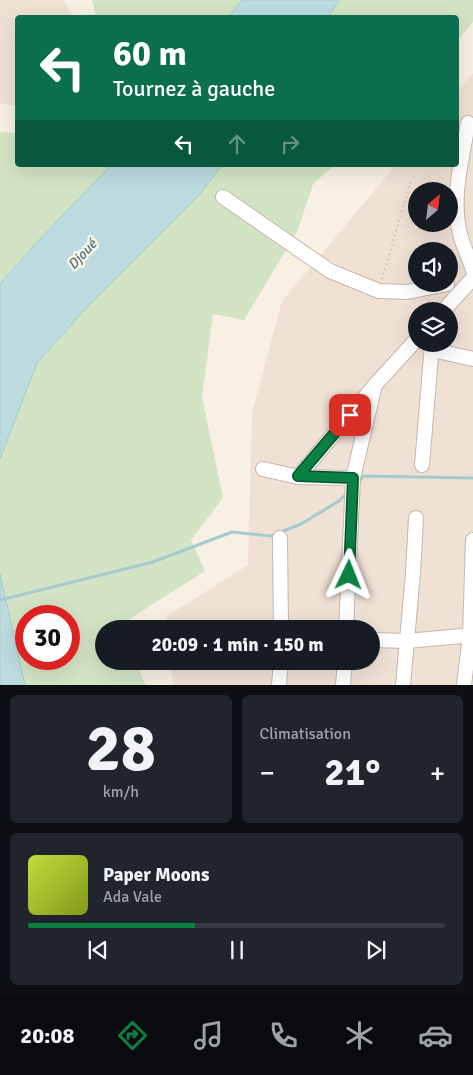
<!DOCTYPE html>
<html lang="fr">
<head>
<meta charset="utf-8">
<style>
  body { margin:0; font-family:Signika,sans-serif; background:#20242c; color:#f1f3f6; height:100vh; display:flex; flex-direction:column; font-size:19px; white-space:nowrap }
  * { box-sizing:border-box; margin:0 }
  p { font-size:16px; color:#9ea1a6 }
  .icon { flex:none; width:28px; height:28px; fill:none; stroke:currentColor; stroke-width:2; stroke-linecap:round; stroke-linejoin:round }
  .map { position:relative; height:685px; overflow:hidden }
  .side { display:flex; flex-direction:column; gap:10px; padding:10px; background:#0d0f14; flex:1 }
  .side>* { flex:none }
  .hud { position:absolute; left:15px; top:15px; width:444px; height:152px; border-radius:5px; box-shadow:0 5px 20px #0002; background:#0b6e4f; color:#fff; overflow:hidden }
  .needle { width:32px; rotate:28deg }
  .buttons { position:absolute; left:408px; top:182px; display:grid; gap:10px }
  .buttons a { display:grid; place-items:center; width:50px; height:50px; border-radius:50%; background:#171b24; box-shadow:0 5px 20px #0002; font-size:25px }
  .speed { position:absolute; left:15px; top:605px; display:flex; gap:10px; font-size:25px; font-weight:700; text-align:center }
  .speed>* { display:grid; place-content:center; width:65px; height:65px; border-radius:50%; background:#171b24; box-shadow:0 5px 20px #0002; line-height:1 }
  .speed .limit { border:8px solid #d22; background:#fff; color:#111 }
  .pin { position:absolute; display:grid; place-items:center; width:42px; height:42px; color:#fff; margin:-21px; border-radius:10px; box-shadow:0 2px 8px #0006 }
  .me { position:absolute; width:55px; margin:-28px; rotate:2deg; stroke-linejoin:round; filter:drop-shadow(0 0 4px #0008) }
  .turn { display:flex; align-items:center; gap:18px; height:105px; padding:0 15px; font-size:22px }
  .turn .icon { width:65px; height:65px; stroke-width:2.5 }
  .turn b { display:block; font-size:35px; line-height:42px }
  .lanes { display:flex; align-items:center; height:48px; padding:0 15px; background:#0003; justify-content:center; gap:25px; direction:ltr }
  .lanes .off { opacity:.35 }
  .big { font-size:38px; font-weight:700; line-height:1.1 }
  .side .widget { flex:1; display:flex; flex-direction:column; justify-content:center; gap:8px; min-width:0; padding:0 18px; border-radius:8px; background:#20242c }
  .side .dial { align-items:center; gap:0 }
  .dial b { font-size:65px; line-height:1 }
  .song { display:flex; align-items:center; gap:15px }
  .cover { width:60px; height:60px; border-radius:8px; background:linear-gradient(135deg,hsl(70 70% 55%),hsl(70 70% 35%)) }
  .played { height:5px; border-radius:2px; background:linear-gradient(90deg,#0b8043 40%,#363941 40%) }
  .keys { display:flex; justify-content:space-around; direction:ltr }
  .heat { display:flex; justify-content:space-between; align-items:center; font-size:28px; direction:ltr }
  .side .tiles { flex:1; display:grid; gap:10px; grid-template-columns:1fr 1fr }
  .widget:last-child { grid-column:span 2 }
  .trip { position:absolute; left:95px; top:620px; width:285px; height:50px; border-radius:25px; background:#171b24; box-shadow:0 5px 20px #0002; font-weight:700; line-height:50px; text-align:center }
  .tab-bar { display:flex; height:80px; justify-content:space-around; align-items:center; background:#090b0e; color:#9ea1a6 }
  .tab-bar .icon { width:35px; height:35px }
  .tab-bar .active { color:#0b8043 }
  .tab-bar b { font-size:22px; color:#f1f3f6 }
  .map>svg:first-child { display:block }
  .residential { fill:#efe1d4; fill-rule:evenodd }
  .green { fill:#d3e4c5; fill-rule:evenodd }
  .water { fill:#bcdcdf; stroke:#a4cbcf }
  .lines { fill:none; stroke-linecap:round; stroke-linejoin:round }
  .stream { stroke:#a4cbcf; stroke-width:3 }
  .minor-casing { stroke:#c8b7ad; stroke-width:16 }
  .path { stroke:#cfb2a3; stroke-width:2; stroke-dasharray:1 4; stroke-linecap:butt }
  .minor { stroke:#fff; stroke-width:14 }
  .route-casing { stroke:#07532c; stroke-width:12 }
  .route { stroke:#0b8043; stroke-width:9 }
  .labels { text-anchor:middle; stroke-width:5; stroke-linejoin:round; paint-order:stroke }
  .water-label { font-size:14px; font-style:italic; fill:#477277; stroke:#fcf4ea }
</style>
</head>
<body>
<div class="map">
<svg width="473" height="685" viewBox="0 0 473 685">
  <rect width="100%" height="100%" fill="#f9f0e4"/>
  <!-- residential -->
  <g class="residential">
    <polygon points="0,0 64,0 73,17 18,18 18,101 14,106 0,103"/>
    <path d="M473,73V685H173L171,661H371V629H168L167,616L248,565L252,413L282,301L396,165H456V93ZM416,191H449V224H416ZM416,251H449V284H416ZM416,311H449V344H416Z"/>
  </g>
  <!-- green -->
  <g class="green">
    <polygon points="92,0 242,0 229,18 96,17"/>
    <polygon points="339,0 473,0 473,22 456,42 456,18 329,18"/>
    <polygon points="0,132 17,133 18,165 111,165 39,240 0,284"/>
    <path d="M222,165H334L313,184L297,232L244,320L213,314L202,397L223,498L191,540L205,571L128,620L129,629H104V661H135L146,685H25L0,574V459L37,363L89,305L199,195ZM26,616H69V659H26Z"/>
  </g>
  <!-- water -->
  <g class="water">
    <polygon points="242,0 339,0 329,17 229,17"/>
    <polygon points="111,165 222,165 199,195 89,305 37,363 0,459 0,284 39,240"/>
    <polygon points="0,574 25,685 0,685"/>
  </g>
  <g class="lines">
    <!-- stream -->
    <g class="stream">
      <polyline points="358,482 364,476 473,478"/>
      <polyline points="0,600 153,562 232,532 271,536 301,524 339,501 347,493"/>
    </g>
    <defs>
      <g id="minor">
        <path d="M468,123C462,159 451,198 460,234C463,246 469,258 473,270"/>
        <polyline points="223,197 330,271 379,291 407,292 447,284"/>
        <polyline points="443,311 473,278"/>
        <polyline points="432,350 473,359"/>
        <polyline points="422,465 432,344"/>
        <polyline points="263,469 298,477 353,478"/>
        <polyline points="298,477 375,385 416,340"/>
        <polyline points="280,538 281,629"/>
        <polyline points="346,629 353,478 375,385"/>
        <polyline points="371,640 407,641 473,635"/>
        <polyline points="279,685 281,661"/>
        <polyline points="343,685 345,661"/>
        <polyline points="403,685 413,573 416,518"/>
        <polyline points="464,685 470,635 473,540"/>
      </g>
    </defs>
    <!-- minor casing -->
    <use href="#minor" class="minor-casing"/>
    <!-- path -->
    <polyline class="path" points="382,279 411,180"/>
    <!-- minor -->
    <use href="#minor" class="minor"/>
  </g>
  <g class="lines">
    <defs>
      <polyline id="route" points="349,575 353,478 298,476 350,415"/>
    </defs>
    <!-- route casing -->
    <use href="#route" class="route-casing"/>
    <!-- route -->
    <use href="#route" class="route"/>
  </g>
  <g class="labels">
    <!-- water labels -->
    <g class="water-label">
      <text transform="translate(82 254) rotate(-47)" y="5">Djoué</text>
    </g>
  </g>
</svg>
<div class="buttons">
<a><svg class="needle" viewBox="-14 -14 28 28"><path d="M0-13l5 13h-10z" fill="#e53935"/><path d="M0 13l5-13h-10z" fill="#9ea1a6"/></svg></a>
<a><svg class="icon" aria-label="sound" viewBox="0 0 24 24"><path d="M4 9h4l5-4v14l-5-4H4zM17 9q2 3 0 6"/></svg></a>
<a><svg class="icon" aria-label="layers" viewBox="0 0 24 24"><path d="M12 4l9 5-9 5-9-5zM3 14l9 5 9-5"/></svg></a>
</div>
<div class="speed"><div class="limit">30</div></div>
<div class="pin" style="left:350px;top:415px;background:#d93025"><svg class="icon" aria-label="arrive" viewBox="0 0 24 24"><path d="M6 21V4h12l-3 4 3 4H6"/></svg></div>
<svg class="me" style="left:349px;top:575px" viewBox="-20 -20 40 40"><path d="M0-17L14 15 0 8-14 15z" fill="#0b8043" stroke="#fff" stroke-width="4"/></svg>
<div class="trip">20:09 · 1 min · 150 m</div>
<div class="hud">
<div class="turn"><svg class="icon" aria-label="left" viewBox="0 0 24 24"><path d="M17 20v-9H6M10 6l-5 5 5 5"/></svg><div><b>60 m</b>Tournez à gauche</div></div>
<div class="lanes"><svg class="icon" aria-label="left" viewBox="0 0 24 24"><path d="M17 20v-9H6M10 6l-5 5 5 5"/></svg><svg class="icon off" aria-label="ahead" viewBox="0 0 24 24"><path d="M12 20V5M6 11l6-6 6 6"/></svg><svg class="icon off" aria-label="right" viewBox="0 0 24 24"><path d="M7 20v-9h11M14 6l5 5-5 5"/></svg></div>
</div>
</div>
<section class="side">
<div class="tiles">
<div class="widget dial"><b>28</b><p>km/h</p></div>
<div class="widget"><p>Climatisation</p>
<div class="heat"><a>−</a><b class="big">21°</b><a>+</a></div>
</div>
<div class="widget">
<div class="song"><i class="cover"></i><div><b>Paper Moons</b><p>Ada Vale</p></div></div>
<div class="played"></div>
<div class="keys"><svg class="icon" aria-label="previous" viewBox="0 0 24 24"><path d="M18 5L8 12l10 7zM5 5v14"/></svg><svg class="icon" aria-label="pause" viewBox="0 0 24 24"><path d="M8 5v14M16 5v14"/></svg><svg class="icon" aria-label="next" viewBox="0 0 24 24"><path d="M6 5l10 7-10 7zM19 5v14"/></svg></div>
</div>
</div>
</section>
<nav class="tab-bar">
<b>20:08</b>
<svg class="icon active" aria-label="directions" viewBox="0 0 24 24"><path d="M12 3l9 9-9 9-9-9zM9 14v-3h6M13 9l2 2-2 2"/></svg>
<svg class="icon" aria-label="music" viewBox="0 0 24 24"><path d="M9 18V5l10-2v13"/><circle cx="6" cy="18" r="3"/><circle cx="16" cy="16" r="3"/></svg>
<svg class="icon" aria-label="phone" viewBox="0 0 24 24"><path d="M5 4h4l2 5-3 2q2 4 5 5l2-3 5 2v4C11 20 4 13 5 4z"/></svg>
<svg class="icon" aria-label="climate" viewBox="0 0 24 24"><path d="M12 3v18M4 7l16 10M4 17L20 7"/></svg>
<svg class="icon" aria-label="car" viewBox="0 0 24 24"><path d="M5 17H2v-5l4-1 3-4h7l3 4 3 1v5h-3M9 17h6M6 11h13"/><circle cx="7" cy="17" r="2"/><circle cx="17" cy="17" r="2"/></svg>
</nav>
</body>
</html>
